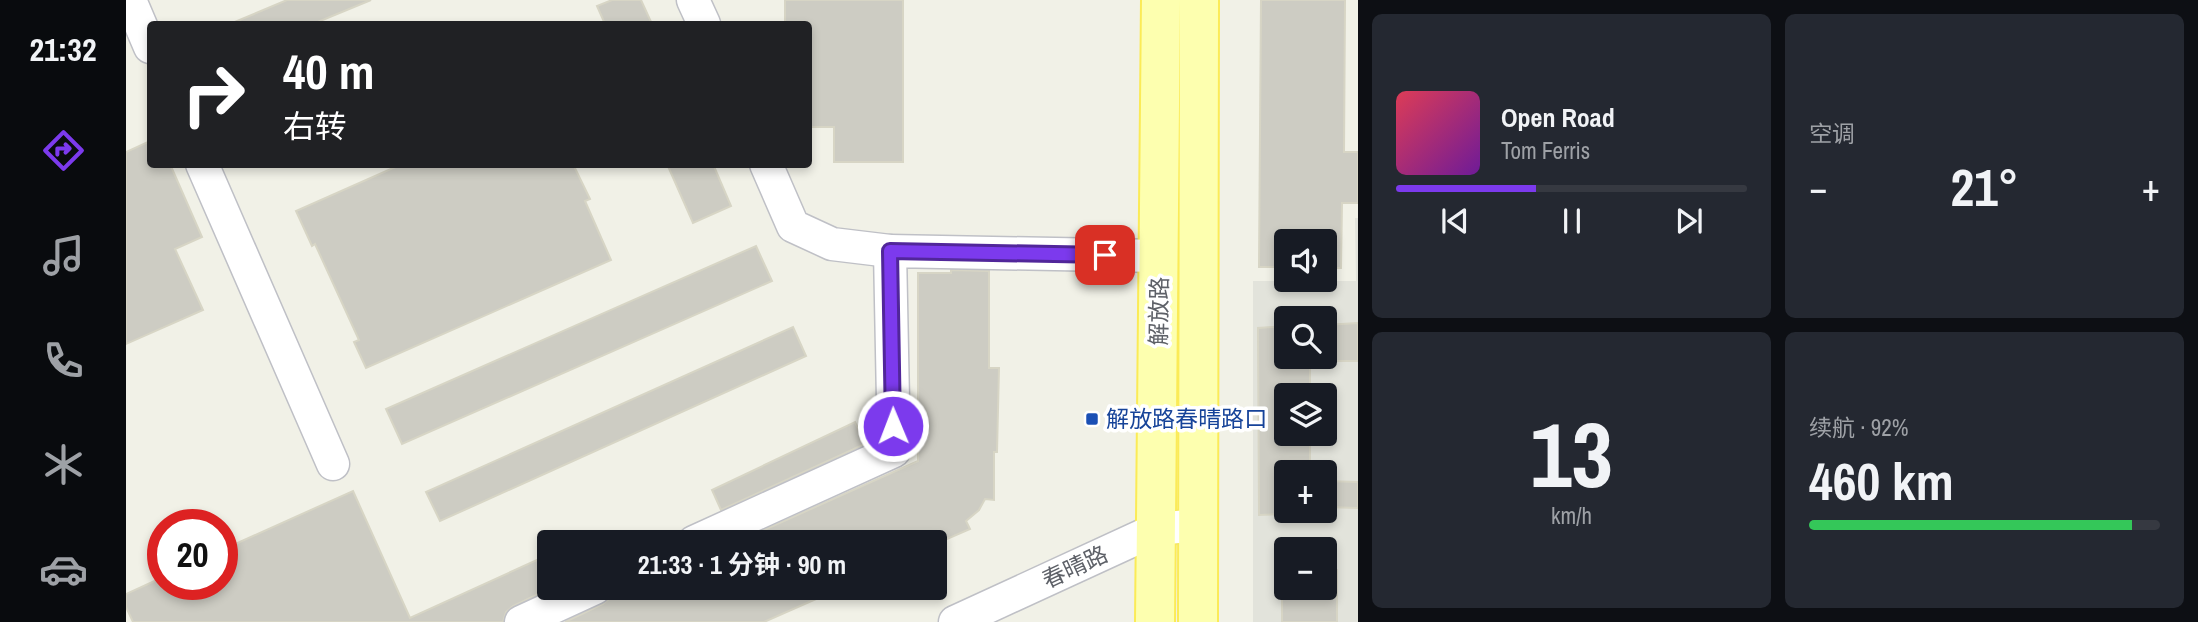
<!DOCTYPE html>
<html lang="zh">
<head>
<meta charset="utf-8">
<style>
  body { margin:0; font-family:"Archivo Narrow","Noto Sans SC",sans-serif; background:#242831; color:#f1f3f6; height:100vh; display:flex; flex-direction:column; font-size:26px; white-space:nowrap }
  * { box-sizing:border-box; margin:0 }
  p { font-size:23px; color:#9ea1a6 }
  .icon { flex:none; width:38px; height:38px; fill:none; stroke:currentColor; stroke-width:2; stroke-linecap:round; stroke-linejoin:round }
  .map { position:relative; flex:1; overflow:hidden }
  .panel { display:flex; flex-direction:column; gap:14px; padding:14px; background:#0d0f14; width:840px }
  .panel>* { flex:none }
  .guide { position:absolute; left:21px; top:21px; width:665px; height:147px; border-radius:7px; box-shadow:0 4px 10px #0003; background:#202124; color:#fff; overflow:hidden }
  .buttons { position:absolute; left:1148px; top:229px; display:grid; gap:14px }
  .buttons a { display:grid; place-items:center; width:63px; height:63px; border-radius:7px; background:#171b24; box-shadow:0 4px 10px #0003; font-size:35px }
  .speed { position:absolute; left:21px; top:509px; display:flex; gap:14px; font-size:35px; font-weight:700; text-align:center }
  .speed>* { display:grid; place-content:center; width:91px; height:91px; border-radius:50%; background:#171b24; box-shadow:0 4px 10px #0003; line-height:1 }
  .speed .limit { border:10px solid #d22; background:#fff; color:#111 }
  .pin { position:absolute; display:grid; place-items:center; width:60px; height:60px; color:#fff; margin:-30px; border-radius:14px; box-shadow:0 4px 10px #0006 }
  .me { position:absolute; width:77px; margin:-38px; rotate:359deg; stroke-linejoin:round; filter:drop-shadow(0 0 5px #0008) }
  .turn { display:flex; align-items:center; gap:24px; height:147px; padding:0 21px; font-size:32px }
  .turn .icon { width:91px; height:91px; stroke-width:2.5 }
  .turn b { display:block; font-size:49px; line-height:60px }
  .big { font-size:52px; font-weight:700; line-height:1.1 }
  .panel .widget { flex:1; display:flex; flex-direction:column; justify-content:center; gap:10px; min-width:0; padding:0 24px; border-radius:10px; background:#242831 }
  .panel .dial { align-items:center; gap:0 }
  .dial b { font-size:91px; line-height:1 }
  .song { display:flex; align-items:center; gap:21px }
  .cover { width:84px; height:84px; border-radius:10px; background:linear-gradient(135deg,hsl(350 70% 55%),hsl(280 70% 35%)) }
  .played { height:7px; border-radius:4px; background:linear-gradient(90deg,#7c3aed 40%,#363941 40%) }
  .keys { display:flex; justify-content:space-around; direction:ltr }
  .heat { display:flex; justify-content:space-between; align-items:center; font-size:38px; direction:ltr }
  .charge { height:10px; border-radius:5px; background:linear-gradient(90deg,#34c759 92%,#363941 0) }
  .panel .tiles { flex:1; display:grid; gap:14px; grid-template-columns:repeat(2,1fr) }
  .trip { position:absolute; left:411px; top:530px; width:410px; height:70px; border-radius:7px; background:#171b24; box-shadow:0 4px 10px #0003; font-weight:700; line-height:70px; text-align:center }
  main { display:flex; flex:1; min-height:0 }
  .tabs { display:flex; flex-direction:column; width:126px; justify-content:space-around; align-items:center; background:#090b0e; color:#9ea1a6 }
  .tabs .icon { width:49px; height:49px }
  .tabs .active { color:#7c3aed }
  .tabs b { font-size:32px; color:#f1f3f6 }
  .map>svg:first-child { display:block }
  .industrial { fill:#e2e3db; fill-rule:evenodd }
  .building { fill:#cdccc3; stroke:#d7d5c5; stroke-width:2 }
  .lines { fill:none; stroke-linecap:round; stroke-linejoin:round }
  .minor-casing { stroke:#bfc0c6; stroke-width:35 }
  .major-casing { stroke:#fbeb57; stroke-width:42 }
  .minor { stroke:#fff; stroke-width:32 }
  .major { stroke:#fdffaf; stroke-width:38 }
  .route-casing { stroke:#51269a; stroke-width:18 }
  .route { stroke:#7c3aed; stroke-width:12 }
  .transit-dot { fill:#1a4fb4; stroke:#fff; stroke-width:2.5 }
  .labels { text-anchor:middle; stroke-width:7; stroke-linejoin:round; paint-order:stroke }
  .street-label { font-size:23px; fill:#5e6168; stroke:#fff }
  .transit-label { font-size:23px; fill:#164399; stroke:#fff; text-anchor:start }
</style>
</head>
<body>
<main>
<nav class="tabs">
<b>21:32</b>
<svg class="icon active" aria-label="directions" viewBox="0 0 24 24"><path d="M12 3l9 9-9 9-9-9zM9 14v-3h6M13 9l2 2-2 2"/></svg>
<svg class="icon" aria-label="music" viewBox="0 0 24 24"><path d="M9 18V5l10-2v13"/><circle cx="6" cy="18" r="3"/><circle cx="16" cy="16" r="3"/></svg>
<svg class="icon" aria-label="phone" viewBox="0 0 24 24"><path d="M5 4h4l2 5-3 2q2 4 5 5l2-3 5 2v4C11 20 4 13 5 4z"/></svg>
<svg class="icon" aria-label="climate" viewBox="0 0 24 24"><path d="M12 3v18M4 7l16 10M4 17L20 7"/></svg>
<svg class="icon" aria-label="car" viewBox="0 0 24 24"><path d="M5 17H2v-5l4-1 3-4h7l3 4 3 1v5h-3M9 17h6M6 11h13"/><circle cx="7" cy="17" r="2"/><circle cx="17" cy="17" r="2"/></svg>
</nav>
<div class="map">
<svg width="1232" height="622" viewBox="0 0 1232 622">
  <rect width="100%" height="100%" fill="#f1f1e7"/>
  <!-- industrial -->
  <path class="industrial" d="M1229,218H1232V622H1127V281H1230ZM1160,318H1199V357H1160ZM1160,396H1199V434H1160ZM1160,472H1199V511H1160ZM1160,550H1199V588H1160Z"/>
  <!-- building -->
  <g class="building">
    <polygon points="161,0 245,0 187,24 104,24"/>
    <polygon points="486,0 515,0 526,24 479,24 471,6"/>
    <polygon points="659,0 777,0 777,162 708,162 708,127 682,127 682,24 659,24"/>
    <polygon points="1135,0 1219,0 1218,152 1232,152 1232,203 1216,203 1215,268 1199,268 1199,242 1160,242 1160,267 1133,267"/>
    <polygon points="24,141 24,164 44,164 76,237 49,249 77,310 0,344 0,152"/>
    <polygon points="276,164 447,164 464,199 459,201 485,260 240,368 228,342 233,340 189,244 186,246 170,211"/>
    <polygon points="541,164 587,164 605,206 567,223"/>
    <polygon points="630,246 646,281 276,444 260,409"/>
    <polygon points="825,270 863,271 863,368 873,368 871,452 868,452 868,500 859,499 853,510 840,521 844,529 814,542 611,542 792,461 792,273 825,273"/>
    <polygon points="1232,323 1232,361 1184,361 1184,396 1160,396 1160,434 1184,434 1184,472 1160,472 1160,511 1184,511 1184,513 1133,515 1132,328 1160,326 1160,357 1199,357 1199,325"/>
    <polygon points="667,327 680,356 314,521 300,492"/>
    <polygon points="729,422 739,444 595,510 586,490"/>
    <polygon points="1199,481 1232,482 1232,508 1199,507"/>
    <polygon points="227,491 284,618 424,554 425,588 387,606 380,612 377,622 7,622 0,607 0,594 37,577 37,584 96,584 96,550"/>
    <polygon points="1156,570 1160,570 1160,588 1199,588 1199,570 1211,570 1211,622 1156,622"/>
    <polygon points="487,588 715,588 638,622 439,622 477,604 484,598"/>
  </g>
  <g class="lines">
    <defs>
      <g id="minor">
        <polyline points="4,0 24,47"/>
        <polyline points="567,0 578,24"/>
        <polyline points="76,164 207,464"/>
        <polyline points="640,164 667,226 706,244 764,251"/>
        <polyline points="568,542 768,451 764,251 1033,256"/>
        <polyline points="395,622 469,588"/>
        <polyline points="829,622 1031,529 1072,525"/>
      </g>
      <g id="major">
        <polyline points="1029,622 1035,0"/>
        <polyline points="1072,622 1073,0"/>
      </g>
    </defs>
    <!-- minor casing -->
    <use href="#minor" class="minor-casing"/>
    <!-- major casing -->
    <use href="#major" class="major-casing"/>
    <!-- minor -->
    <use href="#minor" class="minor"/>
    <!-- major -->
    <use href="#major" class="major"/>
  </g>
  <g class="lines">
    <defs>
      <polyline id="route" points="767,426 764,251 979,255"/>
    </defs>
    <!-- route casing -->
    <use href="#route" class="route-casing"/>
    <!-- route -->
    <use href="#route" class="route"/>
  </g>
  <!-- markers -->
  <rect class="transit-dot" x="959" y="412" width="14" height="14" rx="3.5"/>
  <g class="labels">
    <!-- street labels -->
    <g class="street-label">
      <text transform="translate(1033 311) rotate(-89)" y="8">解放路</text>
      <text transform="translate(949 567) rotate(-25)" y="8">春晴路</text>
    </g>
    <!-- transit labels -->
    <g class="transit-label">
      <text x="980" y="427">解放路春晴路口</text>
    </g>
  </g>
</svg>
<div class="buttons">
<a><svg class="icon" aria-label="sound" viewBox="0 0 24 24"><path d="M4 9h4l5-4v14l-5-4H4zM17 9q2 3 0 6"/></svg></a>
<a><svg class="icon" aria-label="search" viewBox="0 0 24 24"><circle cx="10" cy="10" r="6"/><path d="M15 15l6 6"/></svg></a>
<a><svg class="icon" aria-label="layers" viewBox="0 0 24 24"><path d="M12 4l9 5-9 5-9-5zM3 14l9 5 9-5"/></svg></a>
<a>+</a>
<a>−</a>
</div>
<div class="speed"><div class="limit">20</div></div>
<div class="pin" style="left:979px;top:255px;background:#d93025"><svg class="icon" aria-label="arrive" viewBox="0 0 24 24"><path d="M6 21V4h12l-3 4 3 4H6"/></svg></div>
<svg class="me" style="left:767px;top:426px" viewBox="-20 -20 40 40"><circle r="17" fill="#7c3aed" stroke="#fff" stroke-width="3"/><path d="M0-11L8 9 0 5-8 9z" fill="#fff"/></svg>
<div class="trip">21:33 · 1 分钟 · 90 m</div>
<div class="guide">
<div class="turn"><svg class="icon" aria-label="right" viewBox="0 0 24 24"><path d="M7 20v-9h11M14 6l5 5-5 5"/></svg><div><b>40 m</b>右转</div></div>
</div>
</div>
<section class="panel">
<div class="tiles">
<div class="widget">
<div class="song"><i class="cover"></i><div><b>Open Road</b><p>Tom Ferris</p></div></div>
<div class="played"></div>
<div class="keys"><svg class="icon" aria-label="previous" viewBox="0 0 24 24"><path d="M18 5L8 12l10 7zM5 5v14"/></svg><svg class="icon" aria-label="pause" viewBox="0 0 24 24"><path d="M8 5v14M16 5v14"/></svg><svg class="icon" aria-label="next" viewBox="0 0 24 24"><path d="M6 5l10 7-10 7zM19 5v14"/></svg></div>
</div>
<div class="widget"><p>空调</p>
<div class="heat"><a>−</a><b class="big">21°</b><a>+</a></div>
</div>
<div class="widget dial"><b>13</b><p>km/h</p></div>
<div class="widget"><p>续航 · 92%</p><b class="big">460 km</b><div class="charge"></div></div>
</div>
</section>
</main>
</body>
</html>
